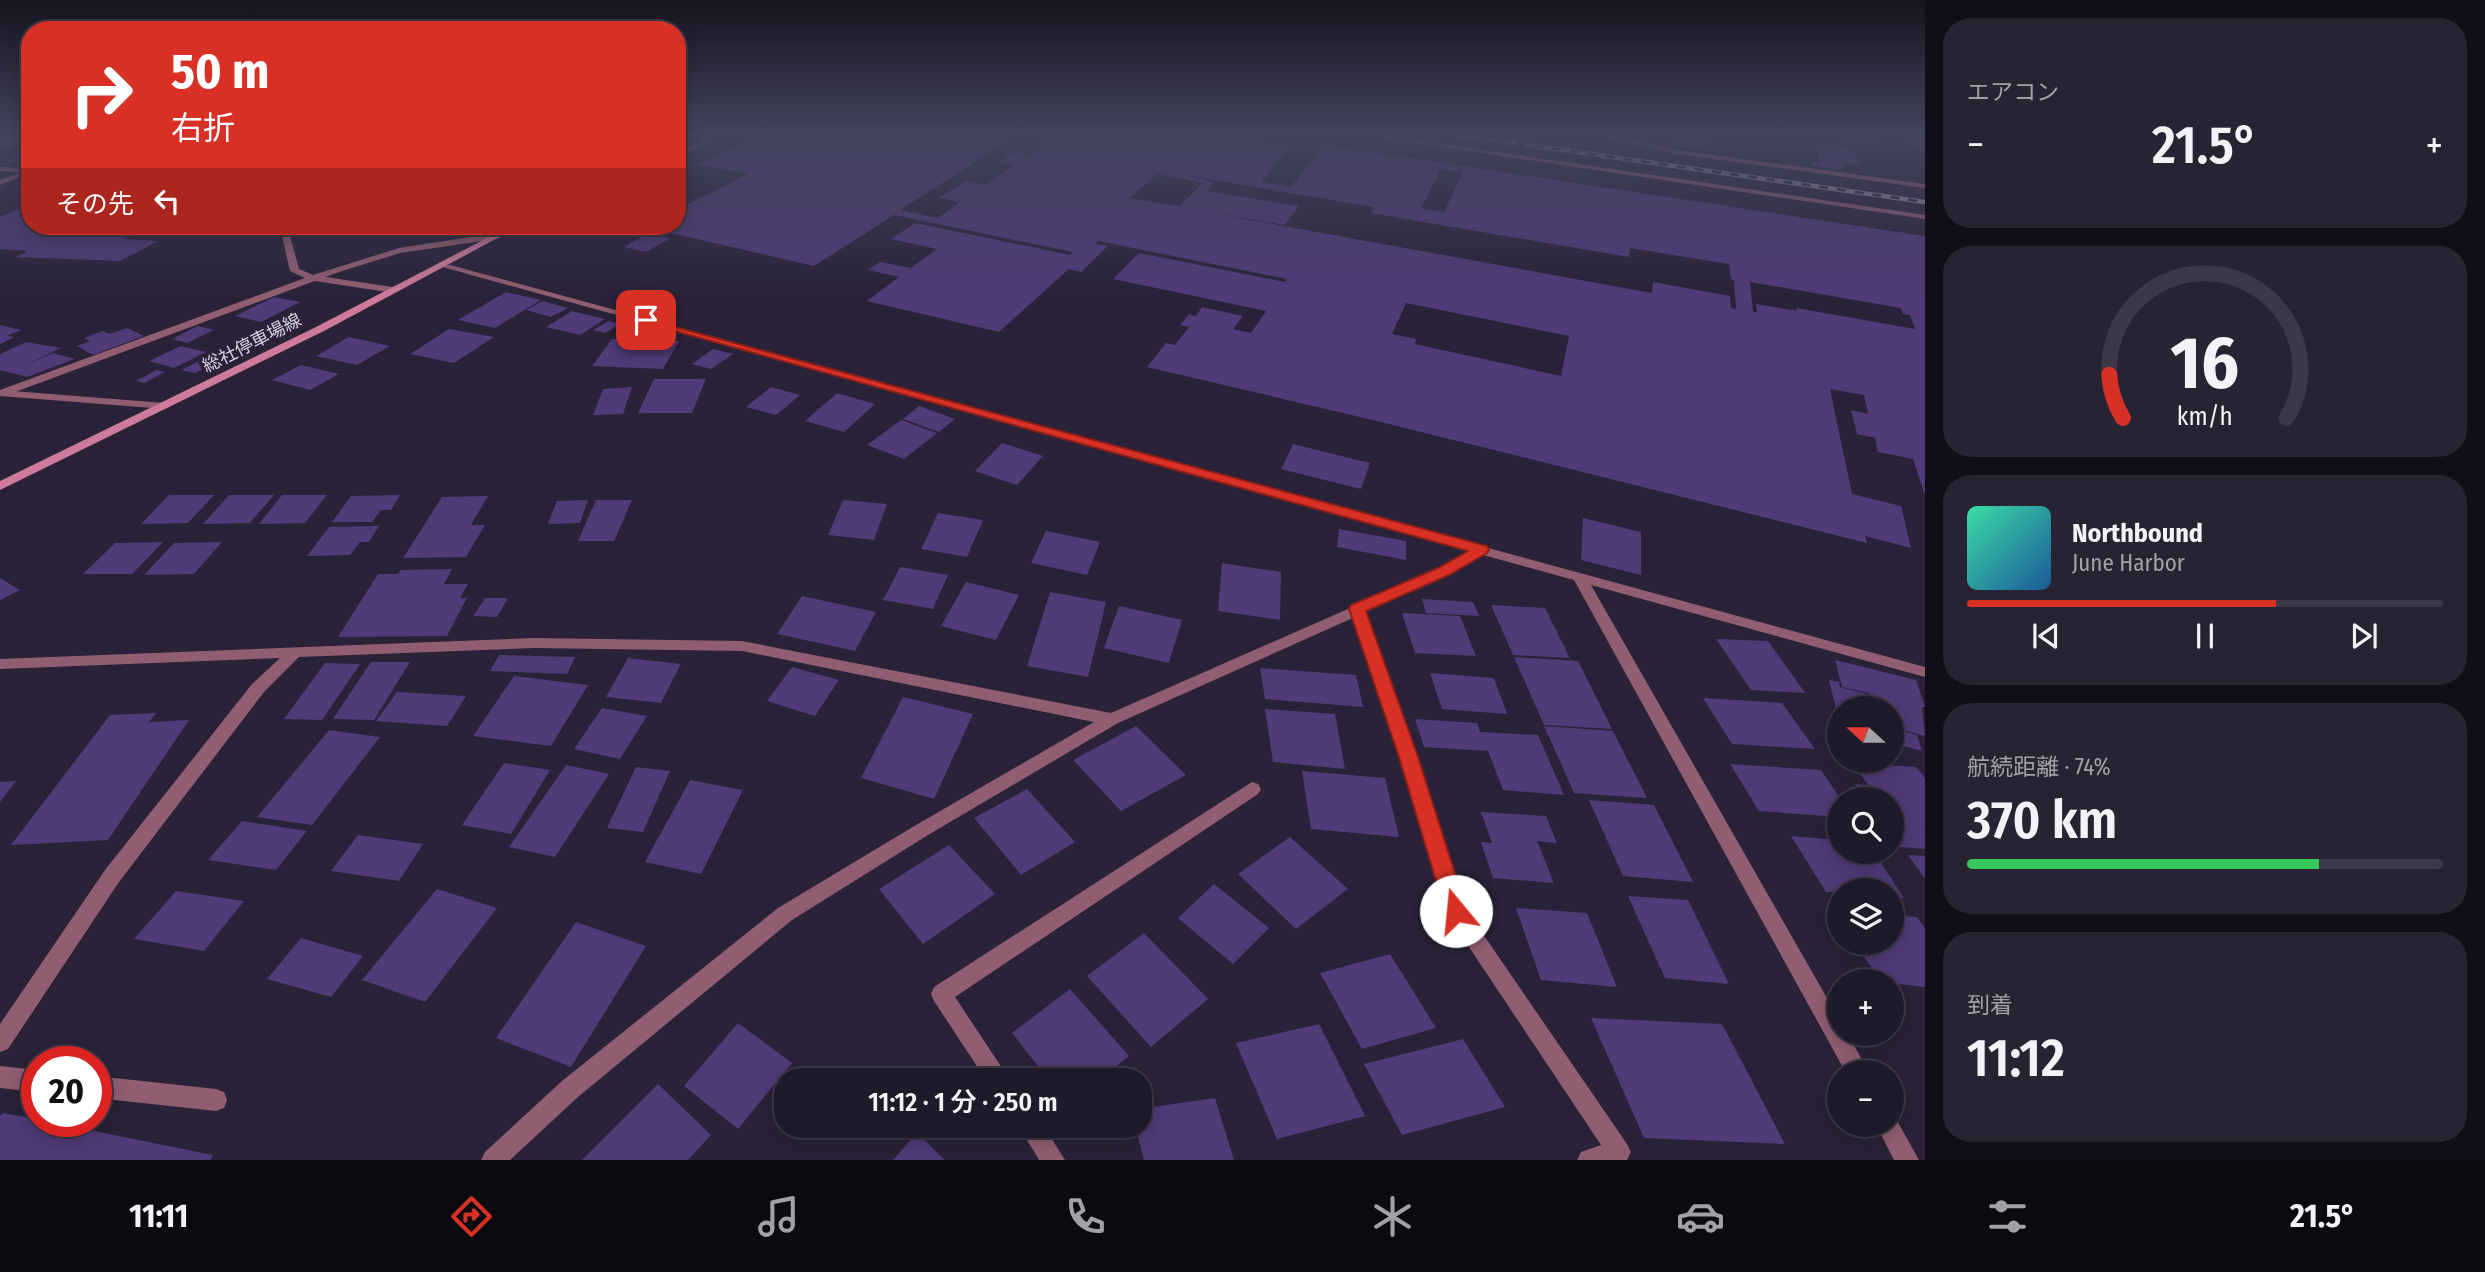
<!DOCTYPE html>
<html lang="ja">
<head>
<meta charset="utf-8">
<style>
  body { margin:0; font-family:"Fira Sans Condensed","Noto Sans JP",sans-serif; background:#272332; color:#f1f3f6; height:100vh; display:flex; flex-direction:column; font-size:26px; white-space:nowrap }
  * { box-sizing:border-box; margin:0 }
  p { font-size:23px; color:#a1a1a8 }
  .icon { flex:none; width:38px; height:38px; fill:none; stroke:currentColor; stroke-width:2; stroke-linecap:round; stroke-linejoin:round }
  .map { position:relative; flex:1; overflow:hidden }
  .panel { display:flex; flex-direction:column; gap:18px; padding:18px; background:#110e17; width:560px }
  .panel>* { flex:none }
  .banner { position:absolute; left:21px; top:21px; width:665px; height:214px; border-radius:28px; box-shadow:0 4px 18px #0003,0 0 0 2px #3c3847; background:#d93025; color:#fff; overflow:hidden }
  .needle { width:46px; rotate:291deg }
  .buttons { position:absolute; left:1827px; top:696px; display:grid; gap:14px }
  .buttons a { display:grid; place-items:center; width:77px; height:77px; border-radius:50%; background:#1f1a2a; box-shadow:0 4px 18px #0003,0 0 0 2px #3c3847; font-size:35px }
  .speed { position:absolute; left:21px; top:1046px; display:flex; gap:14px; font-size:35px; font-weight:700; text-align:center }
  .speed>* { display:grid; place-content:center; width:91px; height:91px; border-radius:50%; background:#1f1a2a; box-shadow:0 4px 18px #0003,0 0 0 2px #3c3847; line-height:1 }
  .speed .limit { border:10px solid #d22; background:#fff; color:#111 }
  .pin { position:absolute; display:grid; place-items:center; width:60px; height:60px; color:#fff; margin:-30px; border-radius:14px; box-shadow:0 4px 10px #0006 }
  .me { position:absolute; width:77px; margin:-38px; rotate:343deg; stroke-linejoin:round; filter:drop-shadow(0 0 5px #0008) }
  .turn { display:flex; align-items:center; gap:24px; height:147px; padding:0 35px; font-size:32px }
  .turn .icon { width:91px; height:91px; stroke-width:2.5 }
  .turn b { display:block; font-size:49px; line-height:60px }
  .then { display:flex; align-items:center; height:66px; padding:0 35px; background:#0003; gap:14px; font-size:26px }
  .big { font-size:52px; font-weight:600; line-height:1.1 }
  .panel .card { flex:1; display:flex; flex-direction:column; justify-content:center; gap:10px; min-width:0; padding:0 24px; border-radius:28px; background:#272332 }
  .panel .dial { align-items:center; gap:0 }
  .dial svg { height:182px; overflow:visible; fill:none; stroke:#3c3847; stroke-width:7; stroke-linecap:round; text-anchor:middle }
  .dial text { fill:#f1f3f6; stroke:none }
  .song { display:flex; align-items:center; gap:21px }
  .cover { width:84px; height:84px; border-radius:10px; background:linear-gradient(135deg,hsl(160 70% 55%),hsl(210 70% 35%)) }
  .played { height:7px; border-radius:4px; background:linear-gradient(90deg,#d93025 65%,#3c3847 65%) }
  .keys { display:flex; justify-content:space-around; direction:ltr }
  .heat { display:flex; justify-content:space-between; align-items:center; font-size:38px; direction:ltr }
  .charge { height:10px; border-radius:5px; background:linear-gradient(90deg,#34c759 74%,#3c3847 0) }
  .trip { position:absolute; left:774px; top:1068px; width:378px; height:70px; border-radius:28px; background:#1f1a2a; box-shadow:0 4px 18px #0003,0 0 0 2px #3c3847; font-weight:600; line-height:70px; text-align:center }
  .dock { display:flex; height:112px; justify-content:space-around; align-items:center; background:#0c0a11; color:#a1a1a8 }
  .dock .icon { width:49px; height:49px }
  .dock .on { color:#d93025 }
  .dock b { font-size:32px; color:#f1f3f6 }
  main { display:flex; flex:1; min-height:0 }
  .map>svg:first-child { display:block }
  .building { fill:#503a78; fill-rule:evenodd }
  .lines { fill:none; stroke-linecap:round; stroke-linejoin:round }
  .service { fill:#915d71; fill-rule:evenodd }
  .minor { fill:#915d71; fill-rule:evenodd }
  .secondary { fill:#cd7a9b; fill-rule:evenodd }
  .rail-casing { stroke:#948fa0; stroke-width:4.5 }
  .rail { stroke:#292238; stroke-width:2.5; stroke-dasharray:9; stroke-linecap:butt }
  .route { fill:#d93025; stroke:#8d1f18; stroke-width:2 }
  .labels { text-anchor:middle; stroke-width:7; stroke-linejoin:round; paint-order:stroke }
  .far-street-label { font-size:18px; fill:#d9d5e3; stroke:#292238 }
</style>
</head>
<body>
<main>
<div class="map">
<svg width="1925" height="1160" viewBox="0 0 1925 1160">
  <rect width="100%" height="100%" fill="#292238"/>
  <!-- building -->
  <g class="building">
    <path d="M764,133H1208L1290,146L1261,182L1291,187L1324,145L1925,236V496L1913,459L1878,452L1875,438L1857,434L1851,410L1868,414L1864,395L1830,389L1852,494L1901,506L1911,548L1865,536L1867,543L1377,421L1147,367L1166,343L1175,345L1189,327L1180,325L1189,314L1196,316L1202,307L1243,316L1233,329L1251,333L1266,311L1113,279L1139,253L1285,282L1287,279L1098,241L1095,244L1108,246L1081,272L1069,269L1061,276L999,332L867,301L899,277L868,270L880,262L911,268L937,249L891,239L915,223L1070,255L1073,252L894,215L814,266L645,227L677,226V210L748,174L698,164ZM1014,137L1047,142L1030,155L1014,152L998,162L1014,165L986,185L966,181L939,198L960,202L938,218L900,210ZM1441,169L1463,172L1444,212L1421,208ZM1161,171L1374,207L1371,213L1629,257L1630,248L1729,264L1731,279L1734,280L1736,309L1731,308L1730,296L1653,282L1652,293L1202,211L1285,225L1299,206L1207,191L1213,184L1210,181ZM1157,174L1203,183L1180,206L1190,208L1130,198ZM1750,282L1901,308L1903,314L1910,315L1915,329L1796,308L1797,311L1756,304L1757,312H1753ZM1406,303L1569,336L1561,376L1415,344L1416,339L1392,334Z"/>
    <polygon points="1829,133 1872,133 1886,144 1839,141"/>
    <polygon points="1896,133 1925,133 1925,146 1912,145"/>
    <polygon points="1675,134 1707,138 1709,150 1676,146"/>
    <polygon points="0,137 19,138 12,141 26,141 13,147 0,146"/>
    <polygon points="1814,143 1853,148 1861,166 1840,163 1844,169 1833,169 1812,166 1811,161 1820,163"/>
    <polygon points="30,151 30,162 6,161"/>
    <polygon points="30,204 30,226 149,226 123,239 158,241 120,261 16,257 28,251 0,249 0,217"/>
    <polygon points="649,233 671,238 646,252 624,247"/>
    <polygon points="506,292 541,300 495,328 458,320"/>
    <polygon points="274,297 300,302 261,322 235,316"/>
    <polygon points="543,301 568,308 551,317 526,310"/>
    <polygon points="572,311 605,319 580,335 546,327"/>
    <polygon points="609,321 620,324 605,333 593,330"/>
    <polygon points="0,325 21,330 7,336 15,337 0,344"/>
    <polygon points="198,326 214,330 187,343 172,339"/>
    <polygon points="127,328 144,336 93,355 77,346 90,341 84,338 103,331 109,334"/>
    <polygon points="449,329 494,337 454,363 410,354"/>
    <polygon points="349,337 390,346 357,365 316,356"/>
    <polygon points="612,339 679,341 663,369 592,366"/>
    <polygon points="26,342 61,348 23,366 53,353 75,359 27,377 0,370 0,354"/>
    <polygon points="181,346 206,352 174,368 149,361"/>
    <polygon points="713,349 733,354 711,369 692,364"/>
    <polygon points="219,351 233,354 195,373 181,370"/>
    <polygon points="301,365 339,374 310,390 272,380"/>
    <polygon points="157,370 165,372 144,383 136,381"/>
    <polygon points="654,379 706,379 692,413 638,413"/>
    <polygon points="632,387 623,414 593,415 603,389"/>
    <polygon points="771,387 800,395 776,415 746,407"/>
    <polygon points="837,393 875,404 844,432 805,421"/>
    <polygon points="919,406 955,419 939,432 903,419"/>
    <polygon points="901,420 937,433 904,459 867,445"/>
    <polygon points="1002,443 1043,456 1017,485 975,471"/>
    <polygon points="1293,444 1370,463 1361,489 1281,469"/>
    <polygon points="169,495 214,495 188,523 141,524"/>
    <polygon points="229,495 274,495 250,523 203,524"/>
    <polygon points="282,495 327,495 305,523 259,524"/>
    <polygon points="400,495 391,510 381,510 372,522 332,522 351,496"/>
    <polygon points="488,496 471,525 485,525 466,557 403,558 442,497"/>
    <polygon points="588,500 580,523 548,524 557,501"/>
    <polygon points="596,500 632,500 614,541 578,541"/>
    <polygon points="843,500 887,504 874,540 828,535"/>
    <polygon points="938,513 983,520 967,557 921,549"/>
    <polygon points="1583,518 1641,532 1641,575 1581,560"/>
    <polygon points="379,526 369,542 360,542 350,555 307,556 329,527"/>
    <polygon points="1339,529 1406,541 1406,560 1337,547"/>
    <polygon points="1046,531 1100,542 1087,575 1031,563"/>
    <polygon points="163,542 132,574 83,574 115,543"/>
    <polygon points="222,542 194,574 144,575 174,543"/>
    <polygon points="1222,563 1281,572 1280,620 1218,611"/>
    <polygon points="900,567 948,575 933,609 883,600"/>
    <polygon points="452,569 444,584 468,584 460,598 467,598 447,636 338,637 378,574 398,574 401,570"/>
    <polygon points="0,578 20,590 0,600"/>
    <polygon points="966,582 1019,595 996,640 941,626"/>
    <polygon points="1050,592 1106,602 1088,677 1027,666"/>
    <polygon points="802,596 876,612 855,651 777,634"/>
    <polygon points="485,598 508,598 497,617 473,616"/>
    <polygon points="1422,599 1473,602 1479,616 1426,613"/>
    <polygon points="1491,605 1545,608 1570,658 1513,655"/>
    <polygon points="1119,606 1182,620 1169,663 1104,648"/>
    <polygon points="1402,613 1460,616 1476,656 1415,653"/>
    <polygon points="1716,639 1768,641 1805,693 1751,690"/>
    <polygon points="499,655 575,657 567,674 490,671"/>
    <polygon points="1514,657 1578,661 1612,729 1544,725"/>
    <polygon points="628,658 681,664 661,703 606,697"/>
    <polygon points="1835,660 1916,680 1925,707 1922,707 1925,736 1892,727 1892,709 1874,709 1869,693 1842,687"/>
    <polygon points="371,662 410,662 374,720 333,719"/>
    <polygon points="325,663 360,664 322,720 284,719"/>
    <polygon points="792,667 839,680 815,716 767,701"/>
    <polygon points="1260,668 1356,675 1363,707 1265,699"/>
    <polygon points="1430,673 1494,678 1507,714 1442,709"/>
    <polygon points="514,676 588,685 551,746 473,736"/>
    <polygon points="1829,680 1839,682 1840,687 1867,694 1871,709 1839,709 1838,717"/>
    <polygon points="397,692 466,696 447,726 376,721"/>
    <polygon points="903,697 973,714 934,799 861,778"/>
    <polygon points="1703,698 1782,703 1815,749 1732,744"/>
    <polygon points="602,708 647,716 620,759 574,749"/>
    <polygon points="1265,709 1335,714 1345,769 1273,762"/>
    <polygon points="156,713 149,722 189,720 108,840 11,845 110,715"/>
    <polygon points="1415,719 1477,723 1480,732 1538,735 1564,795 1503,790 1488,751 1424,747"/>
    <polygon points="1136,726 1186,775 1121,811 1073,760"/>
    <polygon points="1544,726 1613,731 1647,798 1574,793"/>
    <polygon points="1892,728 1917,735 1922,751 1892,743"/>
    <polygon points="329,730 380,737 312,825 257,817"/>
    <polygon points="504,763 550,770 511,834 462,825"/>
    <polygon points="1853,763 1916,767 1925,778 1925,849 1900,847 1892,835 1892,800 1866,800 1855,784 1868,785"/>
    <polygon points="1730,764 1821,770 1841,800 1839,817 1759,811"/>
    <polygon points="566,765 609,774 555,857 509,847"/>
    <polygon points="636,767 670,771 643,832 607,828"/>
    <polygon points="1302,771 1385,778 1399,837 1311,829"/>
    <polygon points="690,780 743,790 701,874 645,862"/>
    <polygon points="16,781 0,802 0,782"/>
    <polygon points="1027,789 1075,842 1021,875 974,818"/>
    <polygon points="1589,800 1654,805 1693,882 1623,876"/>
    <polygon points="1481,812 1546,816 1557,843 1537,841 1554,883 1493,878 1481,842 1492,843"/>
    <polygon points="242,821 307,831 276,870 208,860"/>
    <polygon points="358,835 423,844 399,881 331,871"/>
    <polygon points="1791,836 1839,840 1839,852 1874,852 1904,898 1892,897 1892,891 1826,892"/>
    <polygon points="1290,837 1348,889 1296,929 1238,874"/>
    <polygon points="949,845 995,894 923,944 879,889"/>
    <polygon points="1908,855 1925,856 1925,879"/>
    <polygon points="1214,884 1269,928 1233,964 1178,918"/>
    <polygon points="437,889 497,908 425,1002 362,980"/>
    <polygon points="176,891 244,901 204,951 134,939"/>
    <polygon points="1628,896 1688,900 1729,984 1665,978"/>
    <polygon points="1516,908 1587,913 1617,987 1541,980"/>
    <polygon points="1892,915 1917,917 1925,928 1925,987 1880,982 1856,943 1892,943"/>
    <polygon points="576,922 646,946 571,1067 496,1038"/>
    <polygon points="1144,933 1208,999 1151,1047 1087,976"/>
    <polygon points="301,938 363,956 331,997 267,979"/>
    <polygon points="1390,954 1436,1028 1362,1049 1320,973"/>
    <polygon points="1070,989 1129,1056 1100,1080 1049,1080 1012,1033"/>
    <polygon points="1591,1018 1722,1024 1785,1144 1644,1138"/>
    <polygon points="738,1023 792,1063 738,1129 684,1086"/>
    <polygon points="1319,1024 1365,1116 1277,1139 1236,1043"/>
    <polygon points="1463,1039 1505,1107 1402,1135 1364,1064"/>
    <polygon points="658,1084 711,1135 688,1160 582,1160"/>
    <polygon points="1215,1098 1234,1160 1144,1160 1135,1125 1139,1125 1139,1109"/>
    <polygon points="3,1113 37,1119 37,1122 49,1122 213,1155 210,1160 0,1160 0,1116"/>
    <polygon points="917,1133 945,1160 893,1160"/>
  </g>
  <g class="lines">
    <!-- service -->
    <g class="service">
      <polygon points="30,169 30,173 0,185 0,180"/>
      <polygon points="282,226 290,226 290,236 299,269 313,275 399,248 496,233 500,236 496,239 400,253 336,273 7,395 0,396 0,390 305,278 290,271 282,236"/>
      <polygon points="1357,604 1364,609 1416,757 1466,911 1463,917 1456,920 1449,917 1446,911 1400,757 1350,609"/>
    </g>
    <!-- minor -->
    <g class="minor">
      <polygon points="715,133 724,133 677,159 677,154"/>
      <polygon points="1348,133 1368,133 1925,215 1925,219"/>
      <polygon points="1585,133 1600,133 1677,150 1925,184 1925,188 1677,154"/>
      <polygon points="0,167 30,169 30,173 0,171"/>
      <polygon points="518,226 530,226 499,238 492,236"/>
      <polygon points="439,262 1925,667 1925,677 1591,585 1839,1019 1839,1034 1848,1034 1869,1073 1846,1073 1574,580 1483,555 1449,575 1118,723 928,835 792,920 578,1097 510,1160 481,1160 485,1152 562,1081 778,908 916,825 1094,722 742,651 534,648 299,657 264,692 119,882 8,1049 0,1052 0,1024 105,870 252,684 280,658 0,669 0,659 534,638 742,641 1111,713 1439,569 1470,551 439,266"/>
      <polygon points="312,275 393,287 398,290 393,293 309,280 309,276"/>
      <polygon points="0,390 165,403 171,406 165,409 0,396"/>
      <polygon points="1252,782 1258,784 1261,789 1258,794 955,997 1010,1080 986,1080 934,1001 931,994 934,987"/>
      <polygon points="1456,902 1463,905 1627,1144 1631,1152 1627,1160 1577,1160 1581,1152 1601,1145 1449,917 1446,911 1449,905"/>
      <polygon points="0,1066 37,1070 37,1092 0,1088"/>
      <polygon points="96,1076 216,1089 224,1092 227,1100 224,1108 216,1111 96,1098"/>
      <polygon points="1892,1116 1895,1117 1919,1160 1894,1160 1876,1125 1892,1125"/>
      <polygon points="1018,1125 1043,1125 1065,1160 1039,1160"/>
    </g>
    <!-- secondary -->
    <g class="secondary">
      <polygon points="690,133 699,133 677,145 677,140"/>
      <polygon points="510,226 520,226 324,331 0,490 0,481 316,327"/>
    </g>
    <defs>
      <polyline id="rail" points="1445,133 1925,202"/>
    </defs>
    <!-- rail casing -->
    <use href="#rail" class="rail-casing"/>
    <!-- rail -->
    <use href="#rail" class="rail"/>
  </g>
  <!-- sky -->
  <linearGradient id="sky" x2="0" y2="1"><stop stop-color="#17131f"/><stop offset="0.45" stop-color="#43445e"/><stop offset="1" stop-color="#43445e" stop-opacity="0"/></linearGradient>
  <rect width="1925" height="296" fill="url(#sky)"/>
  <!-- route -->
  <polygon class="route" points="642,318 1487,546 1489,550 1487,553 1449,575 1366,611 1418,757 1467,911 1463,918 1456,921 1448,918 1445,911 1399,757 1349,609 1351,605 1438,568 1468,551 642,322"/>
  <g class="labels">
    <!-- far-street labels -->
    <g class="far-street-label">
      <text transform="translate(252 343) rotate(-27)" y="6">総社停車場線</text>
    </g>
  </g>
</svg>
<div class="buttons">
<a><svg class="needle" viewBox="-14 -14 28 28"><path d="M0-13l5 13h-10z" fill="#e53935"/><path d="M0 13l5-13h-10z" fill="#a1a1a8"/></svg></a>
<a><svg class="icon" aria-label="search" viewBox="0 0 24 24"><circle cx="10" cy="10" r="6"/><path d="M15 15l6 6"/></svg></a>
<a><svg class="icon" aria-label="layers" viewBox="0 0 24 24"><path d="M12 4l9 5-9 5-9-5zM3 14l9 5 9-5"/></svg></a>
<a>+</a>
<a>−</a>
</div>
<div class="speed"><div class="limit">20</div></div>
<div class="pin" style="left:646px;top:320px;background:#d93025"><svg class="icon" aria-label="arrive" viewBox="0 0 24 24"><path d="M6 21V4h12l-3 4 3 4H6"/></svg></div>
<svg class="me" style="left:1456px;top:911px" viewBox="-20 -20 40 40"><circle r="19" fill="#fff"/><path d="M0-13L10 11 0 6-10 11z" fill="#d93025"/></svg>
<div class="trip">11:12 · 1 分 · 250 m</div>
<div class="banner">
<div class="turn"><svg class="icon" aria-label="right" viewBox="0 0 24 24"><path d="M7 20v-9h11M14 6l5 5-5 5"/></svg><div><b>50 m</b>右折</div></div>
<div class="then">その先<svg class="icon" aria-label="left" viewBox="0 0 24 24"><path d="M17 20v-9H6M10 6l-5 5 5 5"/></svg></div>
</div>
</div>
<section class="panel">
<div class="card"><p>エアコン</p>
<div class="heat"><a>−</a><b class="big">21.5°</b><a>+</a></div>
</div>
<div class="card dial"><svg viewBox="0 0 100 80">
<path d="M14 69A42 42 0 1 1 86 69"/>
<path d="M14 69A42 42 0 0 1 8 50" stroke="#d93025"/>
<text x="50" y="56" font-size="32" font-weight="700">16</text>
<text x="50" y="72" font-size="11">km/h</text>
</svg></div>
<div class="card">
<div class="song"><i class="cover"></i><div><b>Northbound</b><p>June Harbor</p></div></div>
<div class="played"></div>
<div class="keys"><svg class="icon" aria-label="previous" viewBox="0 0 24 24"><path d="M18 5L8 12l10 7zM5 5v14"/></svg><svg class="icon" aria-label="pause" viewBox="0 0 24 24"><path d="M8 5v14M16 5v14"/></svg><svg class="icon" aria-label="next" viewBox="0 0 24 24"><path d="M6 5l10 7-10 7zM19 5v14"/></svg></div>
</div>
<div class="card"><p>航続距離 · 74%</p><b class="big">370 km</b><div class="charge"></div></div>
<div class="card"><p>到着</p><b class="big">11:12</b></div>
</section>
</main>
<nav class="dock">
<b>11:11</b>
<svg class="icon on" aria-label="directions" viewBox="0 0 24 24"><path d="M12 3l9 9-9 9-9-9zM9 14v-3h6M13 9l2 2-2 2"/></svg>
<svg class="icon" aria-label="music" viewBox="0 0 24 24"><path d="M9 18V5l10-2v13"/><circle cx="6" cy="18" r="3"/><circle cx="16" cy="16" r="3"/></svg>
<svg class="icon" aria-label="phone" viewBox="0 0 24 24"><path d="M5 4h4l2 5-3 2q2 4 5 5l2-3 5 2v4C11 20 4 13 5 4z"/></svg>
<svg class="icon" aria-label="climate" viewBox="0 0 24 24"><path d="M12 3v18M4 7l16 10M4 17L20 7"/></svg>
<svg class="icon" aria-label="car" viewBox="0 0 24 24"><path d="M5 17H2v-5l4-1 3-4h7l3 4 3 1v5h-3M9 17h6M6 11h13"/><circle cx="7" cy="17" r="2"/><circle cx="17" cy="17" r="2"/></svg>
<svg class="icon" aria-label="filters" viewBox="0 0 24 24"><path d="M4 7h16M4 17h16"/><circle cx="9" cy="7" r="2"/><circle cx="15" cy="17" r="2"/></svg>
<b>21.5°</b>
</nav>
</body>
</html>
